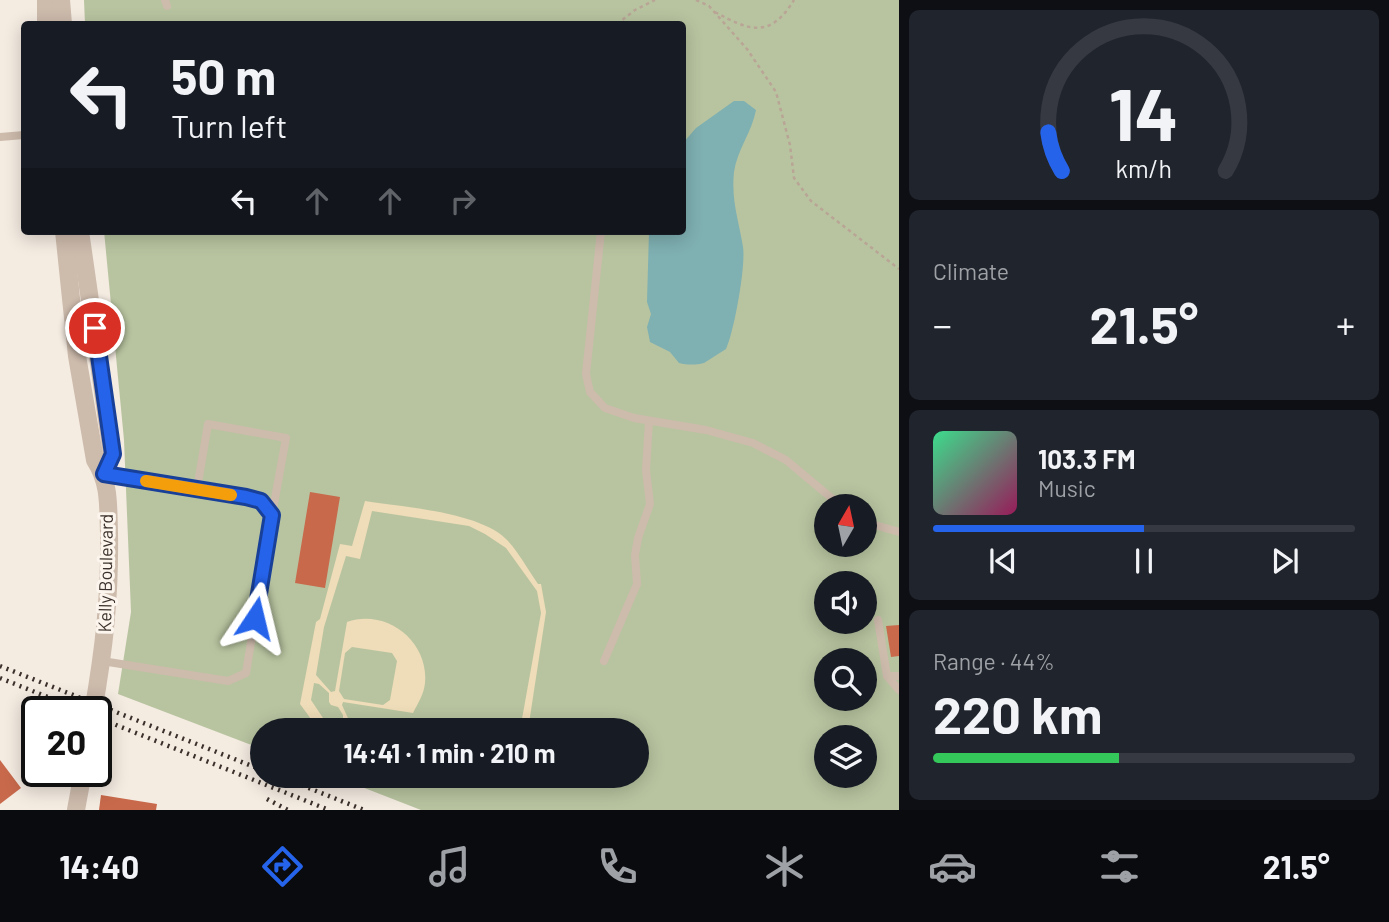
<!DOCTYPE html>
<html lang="en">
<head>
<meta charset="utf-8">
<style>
  body { margin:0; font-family:Barlow,sans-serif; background:#20242c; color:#f1f3f6; height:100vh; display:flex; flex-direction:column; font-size:26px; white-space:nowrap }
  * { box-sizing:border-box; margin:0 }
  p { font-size:23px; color:#9ea1a6 }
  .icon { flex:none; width:38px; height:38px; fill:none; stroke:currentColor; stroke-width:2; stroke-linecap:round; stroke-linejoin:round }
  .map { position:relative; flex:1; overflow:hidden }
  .side { display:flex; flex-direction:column; gap:10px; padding:10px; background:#0d0f14; width:490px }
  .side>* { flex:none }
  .hud { position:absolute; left:21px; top:21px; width:665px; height:214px; border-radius:7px; box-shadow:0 4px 18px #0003; background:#171b24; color:#f1f3f6; overflow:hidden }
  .needle { width:46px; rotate:9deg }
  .fabs { position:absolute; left:814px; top:494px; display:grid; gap:14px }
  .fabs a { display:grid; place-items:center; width:63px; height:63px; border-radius:50%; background:#171b24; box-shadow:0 4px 18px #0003; font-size:35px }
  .speed { position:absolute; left:21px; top:696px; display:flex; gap:14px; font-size:35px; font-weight:700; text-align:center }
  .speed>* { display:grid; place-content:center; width:91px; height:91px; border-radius:50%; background:#171b24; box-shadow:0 4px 18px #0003; line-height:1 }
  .speed .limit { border:4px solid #111; border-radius:10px; background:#fff; color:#111 }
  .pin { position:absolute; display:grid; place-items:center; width:60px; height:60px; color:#fff; margin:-30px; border:4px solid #fff; border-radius:50%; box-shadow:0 2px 7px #0007 }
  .me { position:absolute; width:77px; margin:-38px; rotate:10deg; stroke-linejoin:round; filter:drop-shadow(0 0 5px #0008) }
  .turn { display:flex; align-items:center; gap:24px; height:147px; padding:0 35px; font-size:32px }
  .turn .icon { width:91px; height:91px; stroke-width:2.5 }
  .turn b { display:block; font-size:49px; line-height:60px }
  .lanes { display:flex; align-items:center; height:66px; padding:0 35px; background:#0003; justify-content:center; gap:35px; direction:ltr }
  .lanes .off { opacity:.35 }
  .big { font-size:52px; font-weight:700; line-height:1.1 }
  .side .card { flex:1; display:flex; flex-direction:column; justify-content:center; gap:10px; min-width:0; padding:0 24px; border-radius:10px; background:#20242c }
  .side .dial { align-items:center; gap:0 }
  .dial svg { height:182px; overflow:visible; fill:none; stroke:#363941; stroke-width:7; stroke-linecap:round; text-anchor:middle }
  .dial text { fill:#f1f3f6; stroke:none }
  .song { display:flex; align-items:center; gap:21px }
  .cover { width:84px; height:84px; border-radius:10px; background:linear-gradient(135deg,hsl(150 70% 55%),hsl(330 70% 35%)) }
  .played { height:7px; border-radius:4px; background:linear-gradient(90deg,#2563eb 50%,#363941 50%) }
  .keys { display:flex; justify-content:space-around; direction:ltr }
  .heat { display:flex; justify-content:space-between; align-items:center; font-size:38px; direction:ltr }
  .charge { height:10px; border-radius:5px; background:linear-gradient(90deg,#34c759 44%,#363941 0) }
  .trip { position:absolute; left:250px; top:718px; width:399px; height:70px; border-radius:35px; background:#171b24; box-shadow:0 4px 18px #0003; font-weight:700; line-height:70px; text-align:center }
  .tab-bar { display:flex; height:112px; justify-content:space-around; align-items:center; background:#090b0e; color:#9ea1a6 }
  .tab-bar .icon { width:49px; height:49px }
  .tab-bar .selected { color:#2563eb }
  .tab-bar b { font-size:32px; color:#f1f3f6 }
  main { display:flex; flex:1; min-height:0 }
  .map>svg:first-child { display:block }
  .green { fill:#b8c4a0; fill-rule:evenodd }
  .sand { fill:#efdcb8; fill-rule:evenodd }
  .water { fill:#7fb0b2 }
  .building { fill:#c8694b }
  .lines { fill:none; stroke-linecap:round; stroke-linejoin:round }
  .path { stroke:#b9a596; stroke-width:2.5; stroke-dasharray:3.5 3.5; stroke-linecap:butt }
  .service { stroke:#cdbbac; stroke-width:8 }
  .tertiary { stroke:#cdbbac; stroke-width:18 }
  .rail { stroke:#3b302b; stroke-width:4.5; stroke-dasharray:2 5; stroke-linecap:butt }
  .route-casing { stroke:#184099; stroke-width:18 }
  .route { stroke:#2563eb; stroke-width:12 }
  .slow { stroke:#f59e0b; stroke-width:12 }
  .labels { text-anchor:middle; stroke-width:6; stroke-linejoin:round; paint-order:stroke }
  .street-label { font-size:18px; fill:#3b302b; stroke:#fbf5ee }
</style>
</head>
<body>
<main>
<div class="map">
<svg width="899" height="810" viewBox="0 0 899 810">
  <rect width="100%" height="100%" fill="#f4ebe1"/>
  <!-- green -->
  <path class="green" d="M84,0H899V810H421L331,775H637V730H262V749L118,694L131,612L124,440L104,231H682V24H85ZM826,506H864V544H826ZM826,583H864V621H826ZM826,660H864V698H826ZM826,737H864V775H826Z"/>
  <!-- sand -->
  <path class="sand" d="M365,501C403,507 479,512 506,539C518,551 528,570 538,584H541L546,612L528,730H520L541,613L537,591L506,548L485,534L469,526L372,511L360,559L346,556L324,627L316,675L331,692L335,691L347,622C386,608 429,641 425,683C424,694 418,703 413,713L343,702L342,705L352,727L372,730H319L300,704L316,622L320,619L340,544L352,546ZM352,647L392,653L397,661L390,700L383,705L344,699L339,691L345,653ZM314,683L319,684L329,693V702L331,705L338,707L343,715V724L325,721L311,700Z"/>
  <!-- water -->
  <path class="water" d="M734,101H744L756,110C752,132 737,150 734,172C731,201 739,221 743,247C746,266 734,332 726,349L704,363C696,365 687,365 679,363L670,352L650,342L647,327L651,314L647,302L649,231H682L683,143L696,128Z"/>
  <!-- building -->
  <g class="building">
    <polygon points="310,492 340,497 325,588 295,583"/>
    <polygon points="899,625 899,656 891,657 886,626"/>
    <polygon points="0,760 21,788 0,804"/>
    <polygon points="101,795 157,804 156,810 99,810"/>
  </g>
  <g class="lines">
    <!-- path -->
    <g class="path">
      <polyline points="696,0 709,6 747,49 776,92 790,145 794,178 811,201 899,269"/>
      <path d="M715,12C750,31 770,39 794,0"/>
      <polyline points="617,24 635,10 655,0"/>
    </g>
    <!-- service -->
    <g class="service">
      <polyline points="165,0 167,6"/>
      <polyline points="0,137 24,135"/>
      <polyline points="601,231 586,374 590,392 605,408 634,418 706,430 753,443 786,460 841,506"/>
      <polyline points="197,489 208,424 286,438 272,515"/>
      <polyline points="864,522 899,532"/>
      <polyline points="878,620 887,676 899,676"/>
      <polyline points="102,661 228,681 246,673 272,515 261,501 246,497 105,474"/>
      <polyline points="604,661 637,584 635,555 638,538 650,504 646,470 649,421"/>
      <polyline points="887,676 899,690"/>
    </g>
    <!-- tertiary -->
    <g class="tertiary">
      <polyline points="46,0 46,24"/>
      <polyline points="61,0 63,24"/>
      <path d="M64,231L77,356L95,460C110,483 108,506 109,533C110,598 104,649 93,712"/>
      <polyline points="80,231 112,454 104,474"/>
      <polyline points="76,810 83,772"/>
    </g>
    <!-- rail -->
    <g class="rail">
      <polyline points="0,666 262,770"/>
      <polyline points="0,678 85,712"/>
      <polyline points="96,717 329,810"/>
      <polyline points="276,775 364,810"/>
      <polyline points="267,799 288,810"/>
    </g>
  </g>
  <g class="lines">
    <defs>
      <polyline id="route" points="95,328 113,454 104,474 246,497 261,501 272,515 255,618"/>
    </defs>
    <!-- route casing -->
    <use href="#route" class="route-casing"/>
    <!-- route -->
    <use href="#route" class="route"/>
    <!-- slow -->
    <polyline class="slow" points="146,481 231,495"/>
  </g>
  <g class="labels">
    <!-- street labels -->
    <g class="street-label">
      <text transform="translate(106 573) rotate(-89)" y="6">Kelly Boulevard</text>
    </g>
  </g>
</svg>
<div class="fabs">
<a><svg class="needle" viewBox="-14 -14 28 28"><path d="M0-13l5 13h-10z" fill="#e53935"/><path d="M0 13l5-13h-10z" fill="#9ea1a6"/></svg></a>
<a><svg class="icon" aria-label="sound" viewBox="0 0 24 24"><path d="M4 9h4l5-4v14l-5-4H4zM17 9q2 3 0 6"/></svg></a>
<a><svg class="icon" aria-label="search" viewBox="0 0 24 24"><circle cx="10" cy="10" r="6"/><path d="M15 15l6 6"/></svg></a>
<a><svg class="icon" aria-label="layers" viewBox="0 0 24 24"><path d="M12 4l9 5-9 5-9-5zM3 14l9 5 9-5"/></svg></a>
</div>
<div class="speed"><div class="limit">20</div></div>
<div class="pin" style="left:95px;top:328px;background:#d93025"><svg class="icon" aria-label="arrive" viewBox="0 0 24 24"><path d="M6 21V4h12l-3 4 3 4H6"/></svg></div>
<svg class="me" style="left:255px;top:618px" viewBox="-20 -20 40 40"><path d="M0-17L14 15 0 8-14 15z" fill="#2563eb" stroke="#fff" stroke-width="4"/></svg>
<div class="trip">14:41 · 1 min · 210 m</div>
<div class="hud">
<div class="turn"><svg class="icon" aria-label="left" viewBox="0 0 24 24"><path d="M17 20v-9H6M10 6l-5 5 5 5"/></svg><div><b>50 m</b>Turn left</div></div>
<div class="lanes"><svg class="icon" aria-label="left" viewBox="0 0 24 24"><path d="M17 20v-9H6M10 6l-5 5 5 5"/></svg><svg class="icon off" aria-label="ahead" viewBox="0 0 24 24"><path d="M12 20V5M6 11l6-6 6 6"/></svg><svg class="icon off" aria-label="ahead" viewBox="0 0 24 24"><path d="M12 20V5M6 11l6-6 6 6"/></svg><svg class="icon off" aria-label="right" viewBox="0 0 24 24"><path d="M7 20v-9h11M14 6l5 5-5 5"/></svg></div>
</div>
</div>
<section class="side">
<div class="card dial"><svg viewBox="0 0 100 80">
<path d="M14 69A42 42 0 1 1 86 69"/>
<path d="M14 69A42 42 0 0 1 8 52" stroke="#2563eb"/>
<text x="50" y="56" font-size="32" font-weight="700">14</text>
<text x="50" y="72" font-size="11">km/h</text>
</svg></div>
<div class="card"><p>Climate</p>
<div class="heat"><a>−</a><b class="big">21.5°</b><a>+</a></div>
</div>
<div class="card">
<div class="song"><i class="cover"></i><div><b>103.3 FM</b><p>Music</p></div></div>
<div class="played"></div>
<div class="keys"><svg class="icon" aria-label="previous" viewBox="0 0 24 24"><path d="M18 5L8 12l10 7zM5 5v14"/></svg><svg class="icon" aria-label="pause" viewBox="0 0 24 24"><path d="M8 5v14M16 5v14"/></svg><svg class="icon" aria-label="next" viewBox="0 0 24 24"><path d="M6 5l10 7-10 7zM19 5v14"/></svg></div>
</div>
<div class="card"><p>Range · 44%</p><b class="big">220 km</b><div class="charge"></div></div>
</section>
</main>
<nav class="tab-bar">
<b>14:40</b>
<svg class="icon selected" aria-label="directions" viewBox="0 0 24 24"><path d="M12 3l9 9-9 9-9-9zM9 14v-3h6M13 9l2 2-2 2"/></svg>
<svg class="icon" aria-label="music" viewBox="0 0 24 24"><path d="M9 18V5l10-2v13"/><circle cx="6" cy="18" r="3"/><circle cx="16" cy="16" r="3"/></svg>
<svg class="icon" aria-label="phone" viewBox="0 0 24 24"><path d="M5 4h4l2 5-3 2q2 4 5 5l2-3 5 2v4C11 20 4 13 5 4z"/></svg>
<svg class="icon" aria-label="climate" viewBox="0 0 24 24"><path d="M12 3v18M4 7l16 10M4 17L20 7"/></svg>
<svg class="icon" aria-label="car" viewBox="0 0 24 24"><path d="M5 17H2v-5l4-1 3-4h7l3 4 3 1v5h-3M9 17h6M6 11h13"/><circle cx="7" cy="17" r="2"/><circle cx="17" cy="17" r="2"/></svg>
<svg class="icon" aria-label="filters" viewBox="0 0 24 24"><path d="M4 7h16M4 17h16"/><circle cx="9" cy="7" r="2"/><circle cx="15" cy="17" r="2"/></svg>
<b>21.5°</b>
</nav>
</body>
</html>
